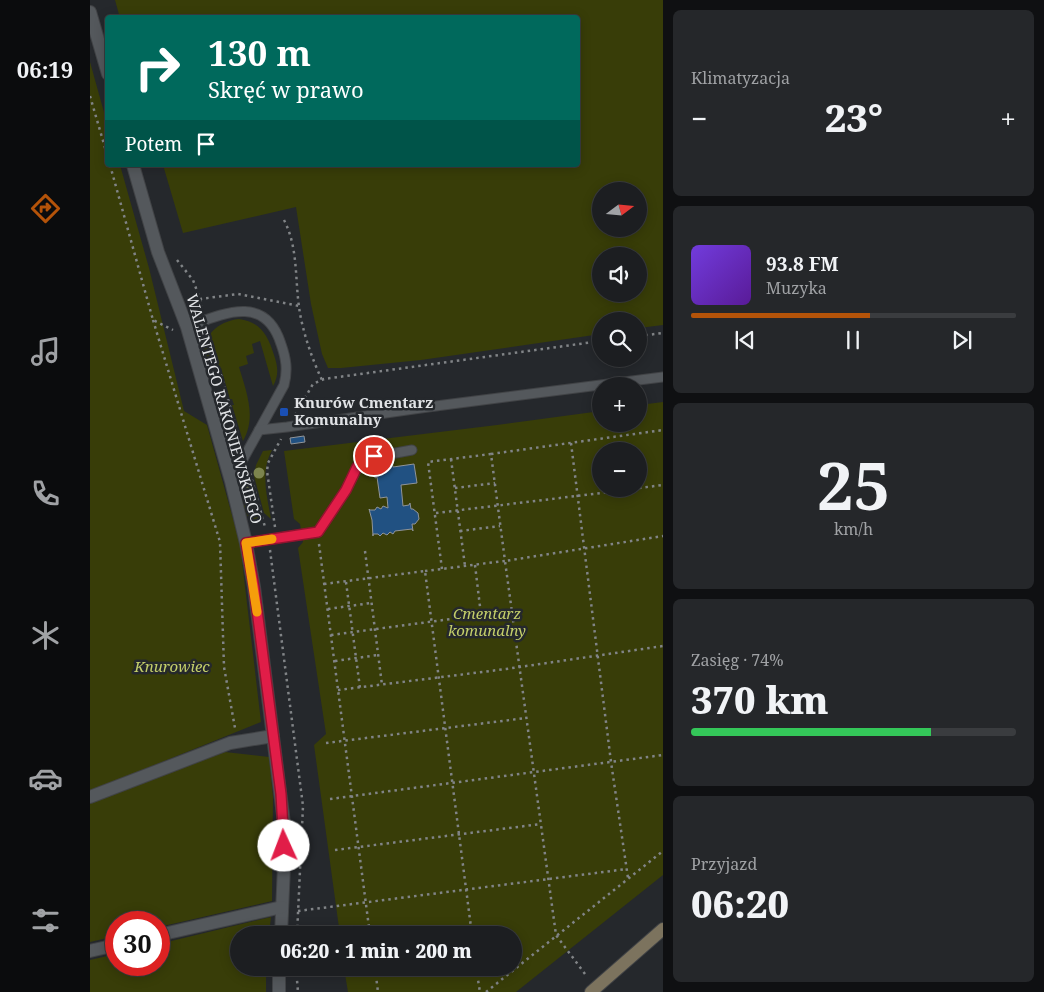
<!DOCTYPE html>
<html lang="pl">
<head>
<meta charset="utf-8">
<style>
  body { margin:0; font-family:"Noto Serif",serif; background:#25272a; color:#f1f3f6; height:100vh; display:flex; flex-direction:column; font-size:19px; white-space:nowrap }
  * { box-sizing:border-box; margin:0 }
  p { font-size:16px; color:#a0a2a5 }
  .icon { flex:none; width:28px; height:28px; fill:none; stroke:currentColor; stroke-width:2; stroke-linecap:round; stroke-linejoin:round }
  .map { position:relative; flex:1; overflow:hidden }
  .panel { display:flex; flex-direction:column; gap:10px; padding:10px; background:#0f1012; width:381px }
  .panel>* { flex:none }
  .hud { position:absolute; left:15px; top:15px; width:475px; height:152px; border-radius:5px; box-shadow:0 2px 12px #0003,0 0 0 1px #3a3c3f; background:#00695c; color:#fff; overflow:hidden }
  .needle { width:32px; rotate:74deg }
  .tools { position:absolute; left:502px; top:182px; display:grid; gap:10px }
  .tools a { display:grid; place-items:center; width:55px; height:55px; border-radius:50%; background:#1c1e21; box-shadow:0 2px 12px #0003,0 0 0 1px #3a3c3f; font-size:25px }
  .speed { position:absolute; left:15px; top:911px; display:flex; gap:10px; font-size:25px; font-weight:700; text-align:center }
  .speed>* { display:grid; place-content:center; width:65px; height:65px; border-radius:50%; background:#1c1e21; box-shadow:0 2px 12px #0003,0 0 0 1px #3a3c3f; line-height:1 }
  .speed .limit { border:8px solid #d22; background:#fff; color:#111 }
  .pin { position:absolute; display:grid; place-items:center; width:42px; height:42px; color:#fff; margin:-21px; border:2px solid #fff; border-radius:50%; box-shadow:0 1px 5px #0007 }
  .me { position:absolute; width:55px; margin:-28px; rotate:358deg; stroke-linejoin:round; filter:drop-shadow(0 0 4px #0008) }
  .turn { display:flex; align-items:center; gap:18px; height:105px; padding:0 20px; font-size:22px }
  .turn .icon { width:65px; height:65px; stroke-width:2.5 }
  .turn b { display:block; font-size:35px; line-height:42px }
  .then { display:flex; align-items:center; height:48px; padding:0 20px; background:#0003; gap:10px; font-size:19px }
  .big { font-size:38px; font-weight:800; line-height:1.1 }
  .panel .tile { flex:1; display:flex; flex-direction:column; justify-content:center; gap:8px; min-width:0; padding:0 18px; border-radius:8px; background:#25272a }
  .panel .dial { align-items:center; gap:0 }
  .dial b { font-size:65px; line-height:1 }
  .song { display:flex; align-items:center; gap:15px }
  .cover { width:60px; height:60px; border-radius:8px; background:linear-gradient(135deg,hsl(260 70% 55%),hsl(270 70% 35%)) }
  .played { height:5px; border-radius:2px; background:linear-gradient(90deg,#b45309 55%,#3a3c3f 55%) }
  .keys { display:flex; justify-content:space-around; direction:ltr }
  .heat { display:flex; justify-content:space-between; align-items:center; font-size:28px; direction:ltr }
  .charge { height:8px; border-radius:4px; background:linear-gradient(90deg,#34c759 74%,#3a3c3f 0) }
  .trip { position:absolute; left:140px; top:926px; width:292px; height:50px; border-radius:25px; background:#1c1e21; box-shadow:0 2px 12px #0003,0 0 0 1px #3a3c3f; font-weight:800; line-height:50px; text-align:center }
  main { display:flex; flex:1; min-height:0 }
  .tab-bar { display:flex; flex-direction:column; width:90px; justify-content:space-around; align-items:center; background:#0b0c0d; color:#a0a2a5 }
  .tab-bar .icon { width:35px; height:35px }
  .tab-bar .selected { color:#b45309 }
  .tab-bar b { font-size:22px; color:#f1f3f6 }
  .map>svg:first-child { display:block }
  .green { fill:#383d08; fill-rule:evenodd }
  .building { fill:#215182; stroke:#909498 }
  .lines { fill:none; stroke-linecap:round; stroke-linejoin:round }
  .lane-casing { stroke:#414346; stroke-width:11 }
  .street-casing { stroke:#414346; stroke-width:14 }
  .secondary-casing { stroke:#414346; stroke-width:14 }
  .path { stroke:#818487; stroke-width:2.5; stroke-dasharray:2.5 4; stroke-linecap:butt }
  .lane { stroke:#54585c; stroke-width:9 }
  .street { stroke:#54585c; stroke-width:12 }
  .secondary { stroke:#7c735e; stroke-width:12 }
  .tree { fill:#7c844e }
  .route-casing { stroke:#92132f; stroke-width:12 }
  .route { stroke:#e11d48; stroke-width:9 }
  .slow { stroke:#f59e0b; stroke-width:9 }
  .transit-dot { fill:#1a4fb4; stroke:#25282c; stroke-width:2 }
  .labels { text-anchor:middle; stroke-width:5; stroke-linejoin:round; paint-order:stroke }
  .poi-label { font-size:15px; font-weight:bold; fill:#e1e3e6; stroke:#25282c; text-anchor:start }
  .street-label { font-size:15px; fill:#e1e3e6; stroke:#25282c }
  .park-label { font-size:15px; font-style:italic; fill:#c4cf6a; stroke:#25282c }
</style>
</head>
<body>
<main>
<nav class="tab-bar">
<b>06:19</b>
<svg class="icon selected" aria-label="directions" viewBox="0 0 24 24"><path d="M12 3l9 9-9 9-9-9zM9 14v-3h6M13 9l2 2-2 2"/></svg>
<svg class="icon" aria-label="music" viewBox="0 0 24 24"><path d="M9 18V5l10-2v13"/><circle cx="6" cy="18" r="3"/><circle cx="16" cy="16" r="3"/></svg>
<svg class="icon" aria-label="phone" viewBox="0 0 24 24"><path d="M5 4h4l2 5-3 2q2 4 5 5l2-3 5 2v4C11 20 4 13 5 4z"/></svg>
<svg class="icon" aria-label="climate" viewBox="0 0 24 24"><path d="M12 3v18M4 7l16 10M4 17L20 7"/></svg>
<svg class="icon" aria-label="car" viewBox="0 0 24 24"><path d="M5 17H2v-5l4-1 3-4h7l3 4 3 1v5h-3M9 17h6M6 11h13"/><circle cx="7" cy="17" r="2"/><circle cx="17" cy="17" r="2"/></svg>
<svg class="icon" aria-label="filters" viewBox="0 0 24 24"><path d="M4 7h16M4 17h16"/><circle cx="9" cy="7" r="2"/><circle cx="15" cy="17" r="2"/></svg>
</nav>
<div class="map">
<svg width="573" height="992" viewBox="0 0 573 992">
  <rect width="100%" height="100%" fill="#25282c"/>
  <!-- green -->
  <g class="green">
    <path d="M25,0H573V325L549,328V321H511V334L331,360L251,368H238L232,354L221,304L206,207L93,233L73,165H488V18H30ZM549,191V229H511V191ZM549,256V294H511V256Z"/>
    <polygon points="0,62 17,123 18,165 30,165 59,268 94,411 117,425 150,544 171,722 0,791"/>
    <path d="M149,319C171,322 178,336 184,355C188,367 189,375 183,386L170,341L162,344L164,353L156,356L158,364L149,367C156,391 167,417 153,441L142,405H144L142,399H140L131,368L115,369C108,343 122,322 149,319Z"/>
    <path d="M573,402V875L426,992H258L254,968H424V935H250L224,745L236,734L208,548L213,542L210,524L204,519L194,451L407,425L511,411V424H549V405ZM511,451H549V489H511Z"/>
    <path d="M182,450C170,472 177,496 181,519L174,513L164,476L166,465L173,451Z"/>
    <path d="M156,471L158,474L171,523L163,522C150,512 149,485 156,471Z"/>
    <polygon points="135,752 179,757 183,797 182,901 69,927 69,922 26,922 26,936 0,942 0,802"/>
    <polygon points="181,917 179,935 149,935 149,968 176,968 176,992 0,992 0,960 26,954 26,965 69,965 69,944"/>
  </g>
  <!-- building -->
  <g class="building">
    <polygon points="214,436 215,442 201,444 200,438"/>
    <polygon points="302,462 303,467 324,464 327,483 311,485 313,506 319,505 320,503 321,509 323,509 328,513 329,519 325,524 322,524 323,531 322,529 305,531 303,534 300,532 297,535 293,533 290,536 288,534 283,534 283,536 282,520 279,509 280,510 285,510 287,507 291,509 293,506 298,508 297,497 290,498 287,477 285,478 283,464"/>
  </g>
  <g class="lines">
    <defs>
      <g id="lane">
        <path d="M97,327C132,314 175,293 191,344C196,358 198,370 194,385L141,481"/>
        <polyline points="169,430 197,427 338,407 573,377"/>
        <polyline points="156,543 228,532 256,490 270,463 284,457 322,450"/>
      </g>
      <g id="street">
        <polyline points="0,12 18,74"/>
        <polyline points="43,165 68,252 97,327 141,481 156,543 164,587 194,823 194,866 191,935"/>
        <polyline points="0,797 140,743 183,736"/>
        <polyline points="69,935 192,907"/>
        <polyline points="0,951 26,945"/>
        <polyline points="189,992 189,968"/>
      </g>
      <polyline id="secondary" points="501,992 573,929"/>
    </defs>
    <!-- lane casing -->
    <use href="#lane" class="lane-casing"/>
    <!-- street casing -->
    <use href="#street" class="street-casing"/>
    <!-- secondary casing -->
    <use href="#secondary" class="secondary-casing"/>
    <!-- path -->
    <g class="path">
      <polyline points="0,96 18,158"/>
      <polyline points="20,165 63,320 83,330"/>
      <path d="M194,220C208,247 205,278 209,307C212,330 222,359 232,380"/>
      <polyline points="87,260 103,280 110,299 148,294 209,306"/>
      <polyline points="110,299 112,309"/>
      <polyline points="63,320 130,542 134,667 145,728"/>
      <polyline points="549,336 573,333"/>
      <polyline points="129,368 150,441"/>
      <polyline points="205,415 223,384 234,379 511,341"/>
      <polyline points="481,443 521,762 538,878"/>
      <polyline points="401,454 573,430"/>
      <polyline points="361,459 375,566"/>
      <polyline points="160,473 175,527"/>
      <polyline points="365,488 405,483"/>
      <polyline points="549,488 573,485"/>
      <polyline points="346,513 544,489"/>
      <polyline points="185,527 177,471 178,463 191,439"/>
      <polyline points="370,531 410,526"/>
      <polyline points="229,544 280,935"/>
      <polyline points="180,550 213,806 207,935"/>
      <polyline points="275,551 292,685"/>
      <polyline points="385,565 391,615"/>
      <path d="M335,571C361,568 388,564 415,561L401,454L338,462L352,569"/>
      <polyline points="256,582 270,688"/>
      <polyline points="234,584 335,571 382,935"/>
      <polyline points="238,609 281,603"/>
      <polyline points="241,635 421,611"/>
      <polyline points="245,661 288,655"/>
      <polyline points="248,690 416,669 573,646"/>
      <polyline points="236,743 436,718"/>
      <polyline points="240,799 573,755"/>
      <polyline points="245,850 451,824"/>
      <polyline points="208,911 537,869"/>
      <polyline points="206,968 208,992"/>
      <polyline points="285,968 288,992"/>
      <polyline points="386,968 390,992"/>
      <polyline points="495,974 466,935 415,561 573,536"/>
      <polyline points="396,992 573,851"/>
    </g>
    <!-- lane -->
    <use href="#lane" class="lane"/>
    <!-- street -->
    <use href="#street" class="street"/>
    <!-- secondary -->
    <use href="#secondary" class="secondary"/>
  </g>
  <!-- trees -->
  <g class="tree">
    <circle cx="169" cy="473" r="5.5"/>
    <circle cx="156" cy="490" r="5.5"/>
    <circle cx="162" cy="507" r="5.5"/>
  </g>
  <g class="lines">
    <defs>
      <polyline id="route" points="194,846 191,794 164,587 156,543 228,532 256,490 267,467 276,459 284,456"/>
    </defs>
    <!-- route casing -->
    <use href="#route" class="route-casing"/>
    <!-- route -->
    <use href="#route" class="route"/>
    <!-- slow -->
    <polyline class="slow" points="167,612 156,543 182,539"/>
  </g>
  <!-- markers -->
  <rect class="transit-dot" x="189" y="407" width="10" height="10" rx="2.5"/>
  <g class="labels">
    <!-- poi labels -->
    <g class="poi-label">
      <text x="204" y="408">Knurów Cmentarz<tspan x="204" dy="17">Komunalny</tspan></text>
    </g>
    <!-- street labels -->
    <g class="street-label">
      <text transform="translate(134 409) rotate(74)" y="5">WALENTEGO RAKONIEWSKIEGO</text>
    </g>
    <!-- park labels -->
    <g class="park-label">
      <text x="397" y="619">Cmentarz<tspan x="397" dy="17">komunalny</tspan></text>
      <text x="82" y="672">Knurowiec</text>
    </g>
  </g>
</svg>
<div class="tools">
<a><svg class="needle" viewBox="-14 -14 28 28"><path d="M0-13l5 13h-10z" fill="#e53935"/><path d="M0 13l5-13h-10z" fill="#a0a2a5"/></svg></a>
<a><svg class="icon" aria-label="sound" viewBox="0 0 24 24"><path d="M4 9h4l5-4v14l-5-4H4zM17 9q2 3 0 6"/></svg></a>
<a><svg class="icon" aria-label="search" viewBox="0 0 24 24"><circle cx="10" cy="10" r="6"/><path d="M15 15l6 6"/></svg></a>
<a>+</a>
<a>−</a>
</div>
<div class="speed"><div class="limit">30</div></div>
<div class="pin" style="left:284px;top:456px;background:#d93025"><svg class="icon" aria-label="arrive" viewBox="0 0 24 24"><path d="M6 21V4h12l-3 4 3 4H6"/></svg></div>
<svg class="me" style="left:194px;top:846px" viewBox="-20 -20 40 40"><circle r="19" fill="#fff"/><path d="M0-13L10 11 0 6-10 11z" fill="#e11d48"/></svg>
<div class="trip">06:20 · 1 min · 200 m</div>
<div class="hud">
<div class="turn"><svg class="icon" aria-label="right" viewBox="0 0 24 24"><path d="M7 20v-9h11M14 6l5 5-5 5"/></svg><div><b>130 m</b>Skręć w prawo</div></div>
<div class="then">Potem<svg class="icon" aria-label="arrive" viewBox="0 0 24 24"><path d="M6 21V4h12l-3 4 3 4H6"/></svg></div>
</div>
</div>
<section class="panel">
<div class="tile"><p>Klimatyzacja</p>
<div class="heat"><a>−</a><b class="big">23°</b><a>+</a></div>
</div>
<div class="tile">
<div class="song"><i class="cover"></i><div><b>93.8 FM</b><p>Muzyka</p></div></div>
<div class="played"></div>
<div class="keys"><svg class="icon" aria-label="previous" viewBox="0 0 24 24"><path d="M18 5L8 12l10 7zM5 5v14"/></svg><svg class="icon" aria-label="pause" viewBox="0 0 24 24"><path d="M8 5v14M16 5v14"/></svg><svg class="icon" aria-label="next" viewBox="0 0 24 24"><path d="M6 5l10 7-10 7zM19 5v14"/></svg></div>
</div>
<div class="tile dial"><b>25</b><p>km/h</p></div>
<div class="tile"><p>Zasięg · 74%</p><b class="big">370 km</b><div class="charge"></div></div>
<div class="tile"><p>Przyjazd</p><b class="big">06:20</b></div>
</section>
</main>
</body>
</html>
